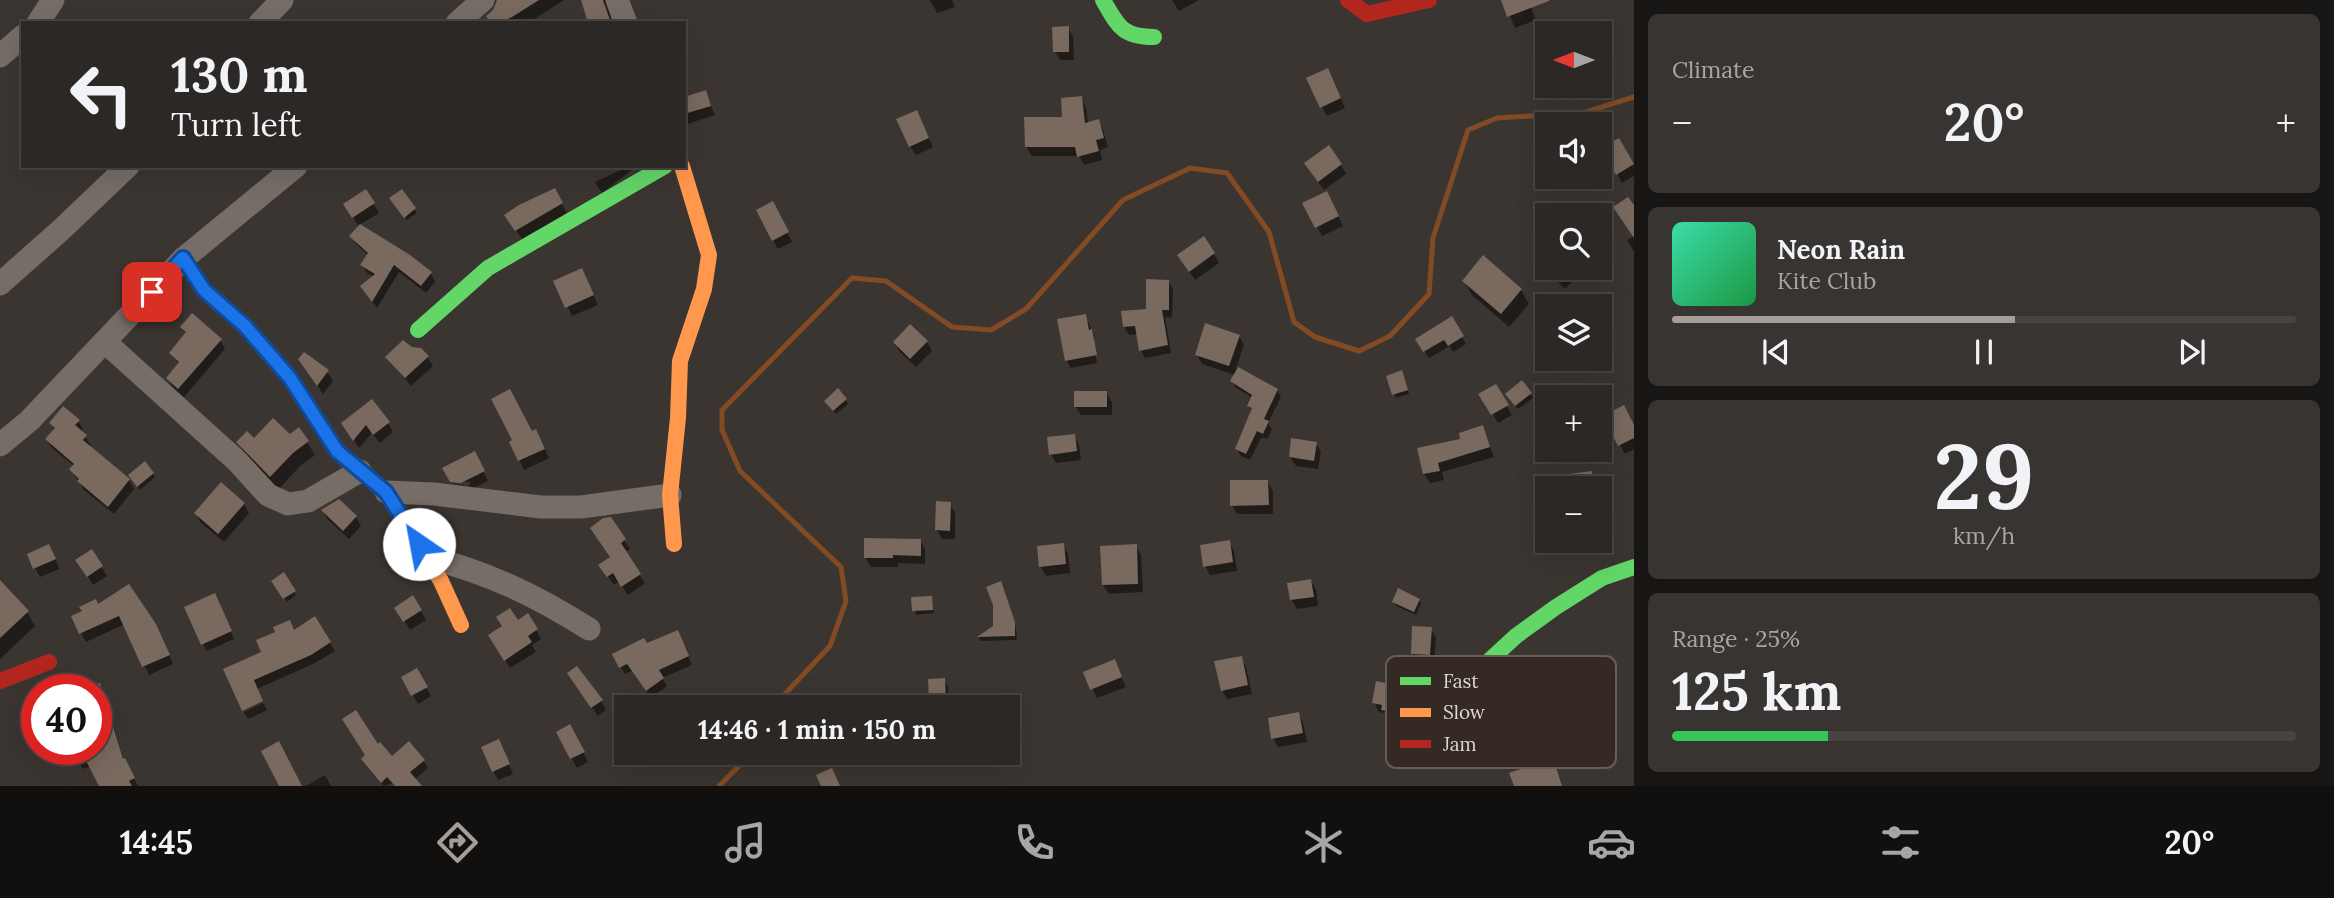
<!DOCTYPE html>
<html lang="en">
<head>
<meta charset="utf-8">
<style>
  body { margin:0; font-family:Lora,serif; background:#383432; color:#f1f3f6; height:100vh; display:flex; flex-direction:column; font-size:26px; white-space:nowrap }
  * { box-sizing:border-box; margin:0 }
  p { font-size:23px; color:#a6a6a7 }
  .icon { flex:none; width:38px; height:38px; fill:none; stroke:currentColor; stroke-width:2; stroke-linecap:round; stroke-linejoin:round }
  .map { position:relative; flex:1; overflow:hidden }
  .panel { display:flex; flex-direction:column; gap:14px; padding:14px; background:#181614; width:700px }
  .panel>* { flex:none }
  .hud { position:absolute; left:21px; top:21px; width:665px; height:147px; border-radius:0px; box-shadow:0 7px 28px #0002,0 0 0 2px #484442; background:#2c2825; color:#f1f3f6; overflow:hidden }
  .needle { width:46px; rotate:270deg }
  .buttons { position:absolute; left:1535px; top:21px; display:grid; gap:14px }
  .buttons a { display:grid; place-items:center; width:77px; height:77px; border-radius:0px; background:#2c2825; box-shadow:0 7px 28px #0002,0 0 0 2px #484442; font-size:35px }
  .speed { position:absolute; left:21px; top:674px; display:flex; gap:14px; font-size:35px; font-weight:700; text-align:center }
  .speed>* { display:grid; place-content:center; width:91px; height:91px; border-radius:50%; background:#2c2825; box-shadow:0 7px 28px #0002,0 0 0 2px #484442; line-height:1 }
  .speed .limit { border:10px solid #d22; background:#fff; color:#111 }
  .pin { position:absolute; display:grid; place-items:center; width:60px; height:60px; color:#fff; margin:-30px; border-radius:14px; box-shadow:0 4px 10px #0006 }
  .me { position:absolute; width:77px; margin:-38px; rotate:327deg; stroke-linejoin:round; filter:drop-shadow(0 0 5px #0008) }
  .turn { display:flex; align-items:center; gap:24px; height:147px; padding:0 35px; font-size:32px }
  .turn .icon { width:91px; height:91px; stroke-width:2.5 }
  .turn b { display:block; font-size:49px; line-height:60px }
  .big { font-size:52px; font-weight:800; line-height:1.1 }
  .panel .widget { flex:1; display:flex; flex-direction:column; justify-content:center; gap:10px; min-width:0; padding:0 24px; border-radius:10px; background:#383432 }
  .panel .dial { align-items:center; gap:0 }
  .dial b { font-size:91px; line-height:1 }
  .song { display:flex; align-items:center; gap:21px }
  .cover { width:84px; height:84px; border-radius:10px; background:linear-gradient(135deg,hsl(160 70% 55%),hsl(140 70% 35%)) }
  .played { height:7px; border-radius:4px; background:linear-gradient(90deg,#a49e99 55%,#484442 55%) }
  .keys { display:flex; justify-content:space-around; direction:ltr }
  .heat { display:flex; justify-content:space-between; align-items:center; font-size:38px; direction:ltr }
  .charge { height:10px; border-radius:5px; background:linear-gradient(90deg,#34c759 25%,#484442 0) }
  .trip { position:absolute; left:614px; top:695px; width:406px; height:70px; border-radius:0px; background:#2c2825; box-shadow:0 7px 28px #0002,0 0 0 2px #484442; font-weight:800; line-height:70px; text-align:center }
  .dock { display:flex; height:112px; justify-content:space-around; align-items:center; background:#12100f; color:#a6a6a7 }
  .dock .icon { width:49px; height:49px }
  .dock .selected { color:#a49e99 }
  .dock b { font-size:32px; color:#f1f3f6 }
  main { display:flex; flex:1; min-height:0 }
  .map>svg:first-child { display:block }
  .shadow { fill:#0007 }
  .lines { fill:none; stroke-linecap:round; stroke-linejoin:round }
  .stream { stroke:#824b23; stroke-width:5 }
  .building { fill:#79695f }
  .street { stroke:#766d67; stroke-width:23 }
  .fast { stroke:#63d668; stroke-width:16 }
  .slow { stroke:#ff974d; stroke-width:16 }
  .jam { stroke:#b3261e; stroke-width:16 }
  .route-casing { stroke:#114b97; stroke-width:18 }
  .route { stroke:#1a73e8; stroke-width:12 }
  .key { fill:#342923; stroke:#675d57; stroke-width:2 }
  .key-label { font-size:19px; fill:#ddd6d1 }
</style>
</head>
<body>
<main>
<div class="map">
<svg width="1634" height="786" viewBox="0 0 1634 786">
  <rect width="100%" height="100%" fill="#3b3531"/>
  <!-- shadow -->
  <g class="shadow">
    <polygon points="498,0 564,0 528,23 492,23"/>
    <polygon points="582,0 606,0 612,23 590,23"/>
    <polygon points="930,0 952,0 955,7 937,13"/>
    <polygon points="1172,0 1199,0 1179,11"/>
    <polygon points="1503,0 1528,0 1536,20 1515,28"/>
    <polygon points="1068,28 1073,37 1074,60 1060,60 1055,51"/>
    <polygon points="1333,79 1345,108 1327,116 1322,107"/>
    <polygon points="705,93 715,115 687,124 684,119 684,99"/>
    <polygon points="1081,98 1086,107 1088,124 1098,121 1103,130 1108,147 1100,150 1102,160 1084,165 1079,156 1032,156 1026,147 1026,119 1064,119"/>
    <polygon points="921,121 933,147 916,155 910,146"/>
    <polygon points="1618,140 1634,167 1634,176 1622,183 1603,149"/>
    <polygon points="1341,165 1346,174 1324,190 1311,172"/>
    <polygon points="630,166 637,166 602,193 595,182"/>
    <polygon points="554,190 567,213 522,239 512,224"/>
    <polygon points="366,192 379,213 359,225 431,274 435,282 426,293 399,272 377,308 367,294 374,277 367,273 362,265 368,255 356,244 351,236 359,227 346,205"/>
    <polygon points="1628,200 1634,208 1634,252 1627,240 1634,236"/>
    <polygon points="1331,202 1343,226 1322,236 1305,204"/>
    <polygon points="394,203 414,209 417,213 407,220"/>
    <polygon points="777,212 792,242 778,249 773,240"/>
    <polygon points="1547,253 1547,268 1585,268 1565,289 1545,269 1540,260"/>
    <polygon points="1214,254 1219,263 1195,280 1185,265"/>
    <polygon points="1483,258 1521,290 1529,304 1509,327 1472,295 1464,281"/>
    <polygon points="586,279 598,305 572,316 556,282"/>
    <polygon points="1168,281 1173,289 1172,318 1165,317 1171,353 1145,358 1141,350 1138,334 1129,335 1124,327 1147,310"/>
    <polygon points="1085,316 1095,337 1092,337 1097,363 1071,368 1066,360"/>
    <polygon points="1452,319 1466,344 1453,352 1450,346 1429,358 1418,340"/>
    <polygon points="183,327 220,340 225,349 184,397 173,387 168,378 179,364 171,353 187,334"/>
    <polygon points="1239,336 1244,345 1236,368 1277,390 1281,397 1268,423 1272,429 1268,438 1261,438 1250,460 1241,456 1237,449 1253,412 1249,405 1253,398 1236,388 1232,381 1235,375 1202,364 1197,355"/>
    <polygon points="927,342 932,351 916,367 900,352 895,343"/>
    <polygon points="388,357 427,357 433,366 411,386"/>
    <polygon points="306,369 327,372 333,381 323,394"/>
    <polygon points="1403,376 1409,394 1396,398 1388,377"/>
    <polygon points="1522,383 1533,398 1518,409 1509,398"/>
    <polygon points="1495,386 1512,415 1498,423 1481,394"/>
    <polygon points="1106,393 1112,402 1112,415 1081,415 1075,406"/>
    <polygon points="846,400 848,404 836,414 828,405"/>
    <polygon points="1623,407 1634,427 1634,449 1625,454 1620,445"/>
    <polygon points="78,421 83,429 81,432 91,445 89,447 129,480 134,489 114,514 84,490 71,469 74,466 52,448 47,440 55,430 51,423"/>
    <polygon points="343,423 388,423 393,432 380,443 372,433 359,448"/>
    <polygon points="1482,427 1494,457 1442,472 1444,480 1430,483 1424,474 1463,440"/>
    <polygon points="531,433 541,440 549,458 524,470 511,442"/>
    <polygon points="1074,436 1079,445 1081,460 1056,463 1051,454"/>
    <polygon points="290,437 307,442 315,455 300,466 279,489 246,455 238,442"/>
    <polygon points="1316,443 1321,452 1318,469 1296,466 1290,457"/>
    <polygon points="479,463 488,481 466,492 457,491 453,484 469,486 470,482 451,480"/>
    <polygon points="1591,473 1597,488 1564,488 1562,477"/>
    <polygon points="153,474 155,477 140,490 132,479"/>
    <polygon points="1267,481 1273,491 1273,514 1237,514 1232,505"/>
    <polygon points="244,504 249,513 224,542 201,523 196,514"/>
    <polygon points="950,504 955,513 955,539 942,539 937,530"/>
    <polygon points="323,511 356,517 361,526 349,539 328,520"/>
    <polygon points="610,519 630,549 625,552 645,583 628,595 619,581 614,585 606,574 611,558"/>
    <polygon points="920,540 925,549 925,564 898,563 898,567 871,567 865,557"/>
    <polygon points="1229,542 1234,551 1237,571 1210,575 1205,566"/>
    <polygon points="1063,545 1068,554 1070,573 1046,576 1041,567"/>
    <polygon points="1136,546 1141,555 1143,592 1109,594 1103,585"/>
    <polygon points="91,551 107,576 93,585 83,569"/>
    <polygon points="54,555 59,569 40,577 35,568"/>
    <polygon points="283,575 296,595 287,602 274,581"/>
    <polygon points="1311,581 1316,590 1318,606 1297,609 1292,600"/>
    <polygon points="0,585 27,612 35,626 0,659"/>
    <polygon points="1002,587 1016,627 1017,640 981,641 979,638 995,627"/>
    <polygon points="931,597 934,613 916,615 913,599"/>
    <polygon points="413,598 426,620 410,630 396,608"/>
    <polygon points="1419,600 1421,604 1416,615 1396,606 1394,601"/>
    <polygon points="218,602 234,639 207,651 203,644"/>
    <polygon points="98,606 161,635 173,664 149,675 125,624 86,642 81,633"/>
    <polygon points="528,615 541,639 532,645 536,652 510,668 490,636"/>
    <polygon points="315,619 335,651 315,663 257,689 243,709 264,653"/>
    <polygon points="1431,629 1436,638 1434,663 1418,662 1412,653"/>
    <polygon points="681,640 692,665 662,678 667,686 651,698 632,671 625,674 614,655 646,645"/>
    <polygon points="1241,658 1246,667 1252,694 1227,699 1222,690"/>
    <polygon points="1114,661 1126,687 1097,698 1085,673"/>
    <polygon points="416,670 431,696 418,704 403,677"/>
    <polygon points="930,680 944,680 948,687 949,707 933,707"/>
    <polygon points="575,682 601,701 606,710 598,716"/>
    <polygon points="1407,689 1412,698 1408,723 1388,719 1385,713 1379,712 1374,702"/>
    <polygon points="103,696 108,705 123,759 138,786 101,786 91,766 83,769 78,760 74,749 96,749"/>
    <polygon points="660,701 664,707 652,707"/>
    <polygon points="263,703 267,710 248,719 244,712"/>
    <polygon points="1298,714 1303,723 1307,742 1278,747 1273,738"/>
    <polygon points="558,733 575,736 588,762 577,768"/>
    <polygon points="377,746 392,758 424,761 428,768 414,780 420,786 395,786 393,783 384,786 367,766 367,755"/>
    <polygon points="503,750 513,774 498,780 493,771"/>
    <polygon points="325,775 331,786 306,786"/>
  </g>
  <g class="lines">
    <!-- stream -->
    <g class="stream">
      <polyline points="778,707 784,695 830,646 846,601 841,567 740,471 722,430 722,410 852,278 886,281 952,327 991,330 1026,309 1123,200 1190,168 1227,173 1269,232 1294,322 1315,337 1359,351 1390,336 1429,294 1433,238 1468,130 1497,118 1583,113 1634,97"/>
      <polyline points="719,786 753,752"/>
    </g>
  </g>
  <!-- building -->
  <g class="building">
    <polygon points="497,0 539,0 512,17 499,23 490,23 486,16 493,10"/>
    <polygon points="581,0 603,0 611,23 588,23"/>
    <polygon points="1501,0 1549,0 1549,1 1507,17"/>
    <polygon points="1069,26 1069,52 1053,52 1052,27"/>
    <polygon points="1328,68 1341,98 1320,108 1306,78"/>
    <polygon points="706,90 711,106 684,114 684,97"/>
    <polygon points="1082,96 1085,123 1099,119 1104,138 1096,140 1099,151 1077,157 1075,147 1025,147 1024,117 1062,117 1061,98"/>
    <polygon points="917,110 929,138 909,147 896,119"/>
    <polygon points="1619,138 1634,164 1616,175 1600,149"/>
    <polygon points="1329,145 1342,164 1318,182 1304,163"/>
    <polygon points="555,188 563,203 515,231 504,215 519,205"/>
    <polygon points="366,189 375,203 352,218 343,204"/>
    <polygon points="402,189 416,208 404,218 389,198"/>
    <polygon points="1327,191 1339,216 1315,228 1302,203"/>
    <polygon points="1628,197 1634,205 1634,238 1613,207"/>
    <polygon points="773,201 789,232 772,241 756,210"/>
    <polygon points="360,224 410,255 432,272 421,286 394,265 372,302 360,286 375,274 360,265 368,253 349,236"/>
    <polygon points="1204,236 1215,253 1189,272 1177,255"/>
    <polygon points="1483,255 1522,289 1501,314 1462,281"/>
    <polygon points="582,268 594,295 565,308 553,281"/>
    <polygon points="1146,279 1169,280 1169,310 1162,310 1168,345 1139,351 1135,326 1123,327 1121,311 1146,309"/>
    <polygon points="192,313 222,339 178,389 166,378 179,362 169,353 186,332 180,327"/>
    <polygon points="1086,314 1089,330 1092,329 1097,355 1065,361 1057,319"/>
    <polygon points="1452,316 1464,336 1448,346 1444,340 1423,352 1415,339"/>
    <polygon points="1205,323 1240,335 1229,366 1195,355"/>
    <polygon points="910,324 928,341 910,359 893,342"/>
    <polygon points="403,340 412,347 421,348 429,356 405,378 385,357"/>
    <polygon points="304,352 329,370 317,386 298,359"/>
    <polygon points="1238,367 1278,389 1264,419 1269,421 1263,434 1257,431 1246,454 1235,449 1252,408 1247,406 1252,395 1230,381"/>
    <polygon points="1402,370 1408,390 1392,395 1386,376"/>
    <polygon points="1522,380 1532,393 1515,406 1505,394"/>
    <polygon points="1496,384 1509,405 1491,415 1478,394"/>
    <polygon points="838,388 847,399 833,411 824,401"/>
    <polygon points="510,389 532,431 536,429 545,449 518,461 509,442 512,440 491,399"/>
    <rect x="1074" y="391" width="33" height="16"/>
    <polygon points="372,399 390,422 373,435 366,425 353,441 341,423"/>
    <polygon points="1624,405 1634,425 1634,438 1618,446 1603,416"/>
    <polygon points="63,406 80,420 75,425 87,435 83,440 130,479 108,507 77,481 79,479 69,469 74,464 45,439 55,428 49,423"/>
    <polygon points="273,418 290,434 299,427 309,441 293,453 270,477 236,442 247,431 254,438"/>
    <polygon points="1483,425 1490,447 1438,463 1440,471 1423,474 1417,448 1460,439 1459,433"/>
    <polygon points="1075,434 1077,451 1049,455 1047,437"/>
    <polygon points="1291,438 1317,442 1314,461 1289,457"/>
    <polygon points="475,451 485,471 461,483 450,482 442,468"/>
    <polygon points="145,461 154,473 137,487 128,475"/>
    <polygon points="1592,471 1594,488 1562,488 1561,475"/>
    <polygon points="1230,480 1268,480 1269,505 1230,506"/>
    <polygon points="221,482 245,503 218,534 194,513"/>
    <polygon points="339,499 357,516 343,531 321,510"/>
    <polygon points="936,501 951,502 950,531 935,530"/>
    <polygon points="611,517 626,539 621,543 641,574 621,587 613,573 607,577 598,565 610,557 590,528 603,518"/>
    <polygon points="864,538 921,539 921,556 893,555 893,558 864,558"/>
    <polygon points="1230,540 1233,562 1203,567 1200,545"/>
    <polygon points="1064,543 1066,564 1039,567 1037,546"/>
    <polygon points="49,544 56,559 33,569 27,554"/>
    <polygon points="1137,544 1138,584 1102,585 1100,546"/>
    <polygon points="92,549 103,566 87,577 75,560"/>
    <polygon points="284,572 296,591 283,599 271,581"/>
    <polygon points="1311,579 1314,597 1290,600 1287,583"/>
    <polygon points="0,580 29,611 0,638"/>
    <polygon points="1001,581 1015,622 1015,636 977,637 993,626 993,605 986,587"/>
    <polygon points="129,584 156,624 170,655 142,667 119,616 79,634 71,616 82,611 79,607 96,599 98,604"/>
    <polygon points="1398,588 1420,599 1414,612 1392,602"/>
    <polygon points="215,593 232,631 201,645 184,607"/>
    <polygon points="413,595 422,610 403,622 394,608"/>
    <polygon points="932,596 933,610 912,611 911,597"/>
    <polygon points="510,608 518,620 528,613 538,629 528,636 532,642 504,661 488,635 502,626 496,617"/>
    <polygon points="315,616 331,642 311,655 254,680 263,701 242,711 223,669 261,652 256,640 275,632 273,627 290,620 294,630"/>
    <polygon points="1412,626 1432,627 1430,655 1411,654"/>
    <polygon points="678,630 689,656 659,670 664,678 646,691 627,664 619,668 612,654 644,638 647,643"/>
    <polygon points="1242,656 1248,685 1221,691 1214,661"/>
    <polygon points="1115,659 1122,677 1090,690 1083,672"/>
    <polygon points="577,666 603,700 591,708 567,673"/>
    <polygon points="417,668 428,687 411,696 401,677"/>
    <polygon points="945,678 946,701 929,701 928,679"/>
    <polygon points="1376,681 1408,688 1403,714 1381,710 1382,705 1372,703"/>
    <polygon points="100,683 123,759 125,758 135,778 129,781 132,786 99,786 80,749 96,749 96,684"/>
    <polygon points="356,710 378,744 380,742 392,756 409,741 425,760 410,772 422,786 395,786 387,777 381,783 361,759 365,755 342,719"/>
    <polygon points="1299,712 1303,733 1271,739 1268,718"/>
    <polygon points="570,724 585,752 570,759 556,732"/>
    <polygon points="499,739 510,764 492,772 481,747"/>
    <polygon points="279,741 302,786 279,786 261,751"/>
    <polygon points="1553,758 1562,786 1514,786 1509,773"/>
    <polygon points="832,768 840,786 821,786 816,775"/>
  </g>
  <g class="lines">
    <!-- street -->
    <g class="street">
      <polyline points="617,0 626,23"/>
      <polyline points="38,23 53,0"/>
      <polyline points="260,23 282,0"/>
      <polyline points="457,23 483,0"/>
      <polyline points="0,56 23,36"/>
      <polyline points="0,284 62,229 128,166"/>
      <polyline points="105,342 238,462 268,495 288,504 308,501 360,471"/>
      <polyline points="0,445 29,421 183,259 296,166"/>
      <polyline points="386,492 434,494 541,507 581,507 670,495"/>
      <path d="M427,557C489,573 535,595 589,629"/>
    </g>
    <!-- fast -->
    <g class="fast">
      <path d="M1103,0C1118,26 1122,37 1154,37"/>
      <polyline points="418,330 488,268 665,166"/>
      <polyline points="1477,672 1516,636 1556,607 1602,578 1634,567"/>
    </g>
    <!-- slow -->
    <g class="slow">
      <polyline points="183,259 204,290 245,326 290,378 337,451 386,492 441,581 461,625"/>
      <polyline points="674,544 670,495 678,418 680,361 704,289 709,255 682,166"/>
    </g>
    <!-- jam -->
    <g class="jam">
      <polyline points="1348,0 1367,14 1429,0"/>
      <polyline points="0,681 49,662"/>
    </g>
  </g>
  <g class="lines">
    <defs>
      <polyline id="route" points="152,292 183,258 204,290 245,326 290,378 337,451 386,492 419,544"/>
    </defs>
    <!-- route casing -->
    <use href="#route" class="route-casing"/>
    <!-- route -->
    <use href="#route" class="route"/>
  </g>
  <!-- legend -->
  <rect x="1386" y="656" width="230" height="112" rx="10" class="key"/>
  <rect x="1400" y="677" width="31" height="8" fill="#63d668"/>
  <rect x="1400" y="708" width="31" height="9" fill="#ff974d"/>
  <rect x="1400" y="740" width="31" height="8" fill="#b3261e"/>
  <g class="key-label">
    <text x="1443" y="688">Fast</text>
    <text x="1443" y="719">Slow</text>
    <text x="1443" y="751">Jam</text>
  </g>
</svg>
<div class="buttons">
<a><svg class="needle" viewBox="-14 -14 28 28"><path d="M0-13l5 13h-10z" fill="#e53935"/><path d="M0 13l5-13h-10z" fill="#a6a6a7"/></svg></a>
<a><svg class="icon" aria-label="sound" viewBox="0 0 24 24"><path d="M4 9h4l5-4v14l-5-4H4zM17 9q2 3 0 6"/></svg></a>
<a><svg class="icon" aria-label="search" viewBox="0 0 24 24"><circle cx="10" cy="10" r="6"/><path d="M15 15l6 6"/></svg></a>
<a><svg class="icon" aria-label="layers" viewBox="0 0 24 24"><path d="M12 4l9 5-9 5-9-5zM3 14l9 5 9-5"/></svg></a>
<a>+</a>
<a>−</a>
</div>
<div class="speed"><div class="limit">40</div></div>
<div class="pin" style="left:152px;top:292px;background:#d93025"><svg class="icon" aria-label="arrive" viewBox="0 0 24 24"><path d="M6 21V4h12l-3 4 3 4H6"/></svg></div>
<svg class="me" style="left:419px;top:544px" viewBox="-20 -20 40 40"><circle r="19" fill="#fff"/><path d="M0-13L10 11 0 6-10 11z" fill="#1a73e8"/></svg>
<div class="trip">14:46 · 1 min · 150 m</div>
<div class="hud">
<div class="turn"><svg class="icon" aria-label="left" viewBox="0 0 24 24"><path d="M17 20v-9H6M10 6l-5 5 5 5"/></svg><div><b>130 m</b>Turn left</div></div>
</div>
</div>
<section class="panel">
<div class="widget"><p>Climate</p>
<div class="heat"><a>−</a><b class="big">20°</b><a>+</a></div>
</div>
<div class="widget">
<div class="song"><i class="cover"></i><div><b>Neon Rain</b><p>Kite Club</p></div></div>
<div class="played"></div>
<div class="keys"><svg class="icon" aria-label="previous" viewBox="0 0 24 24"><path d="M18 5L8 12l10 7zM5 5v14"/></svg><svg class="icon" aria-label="pause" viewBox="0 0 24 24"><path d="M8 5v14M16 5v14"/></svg><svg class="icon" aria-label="next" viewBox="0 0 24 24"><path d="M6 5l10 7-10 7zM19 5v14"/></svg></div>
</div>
<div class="widget dial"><b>29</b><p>km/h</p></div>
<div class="widget"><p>Range · 25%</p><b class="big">125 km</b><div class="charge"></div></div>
</section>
</main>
<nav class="dock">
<b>14:45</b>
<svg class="icon selected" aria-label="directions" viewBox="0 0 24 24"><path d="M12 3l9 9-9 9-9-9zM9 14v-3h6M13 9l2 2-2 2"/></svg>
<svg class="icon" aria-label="music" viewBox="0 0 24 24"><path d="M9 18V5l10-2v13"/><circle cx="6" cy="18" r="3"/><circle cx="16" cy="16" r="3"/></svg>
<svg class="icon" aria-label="phone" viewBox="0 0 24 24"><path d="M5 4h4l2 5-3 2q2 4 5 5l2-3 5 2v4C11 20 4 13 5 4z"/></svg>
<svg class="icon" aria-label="climate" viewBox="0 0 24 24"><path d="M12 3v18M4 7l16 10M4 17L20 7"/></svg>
<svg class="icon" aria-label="car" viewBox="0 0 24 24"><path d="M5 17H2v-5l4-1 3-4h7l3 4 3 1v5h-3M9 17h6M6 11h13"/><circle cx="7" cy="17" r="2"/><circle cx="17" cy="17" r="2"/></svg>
<svg class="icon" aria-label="filters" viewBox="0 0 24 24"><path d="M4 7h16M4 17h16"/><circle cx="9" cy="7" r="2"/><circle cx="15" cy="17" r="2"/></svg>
<b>20°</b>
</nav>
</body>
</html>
